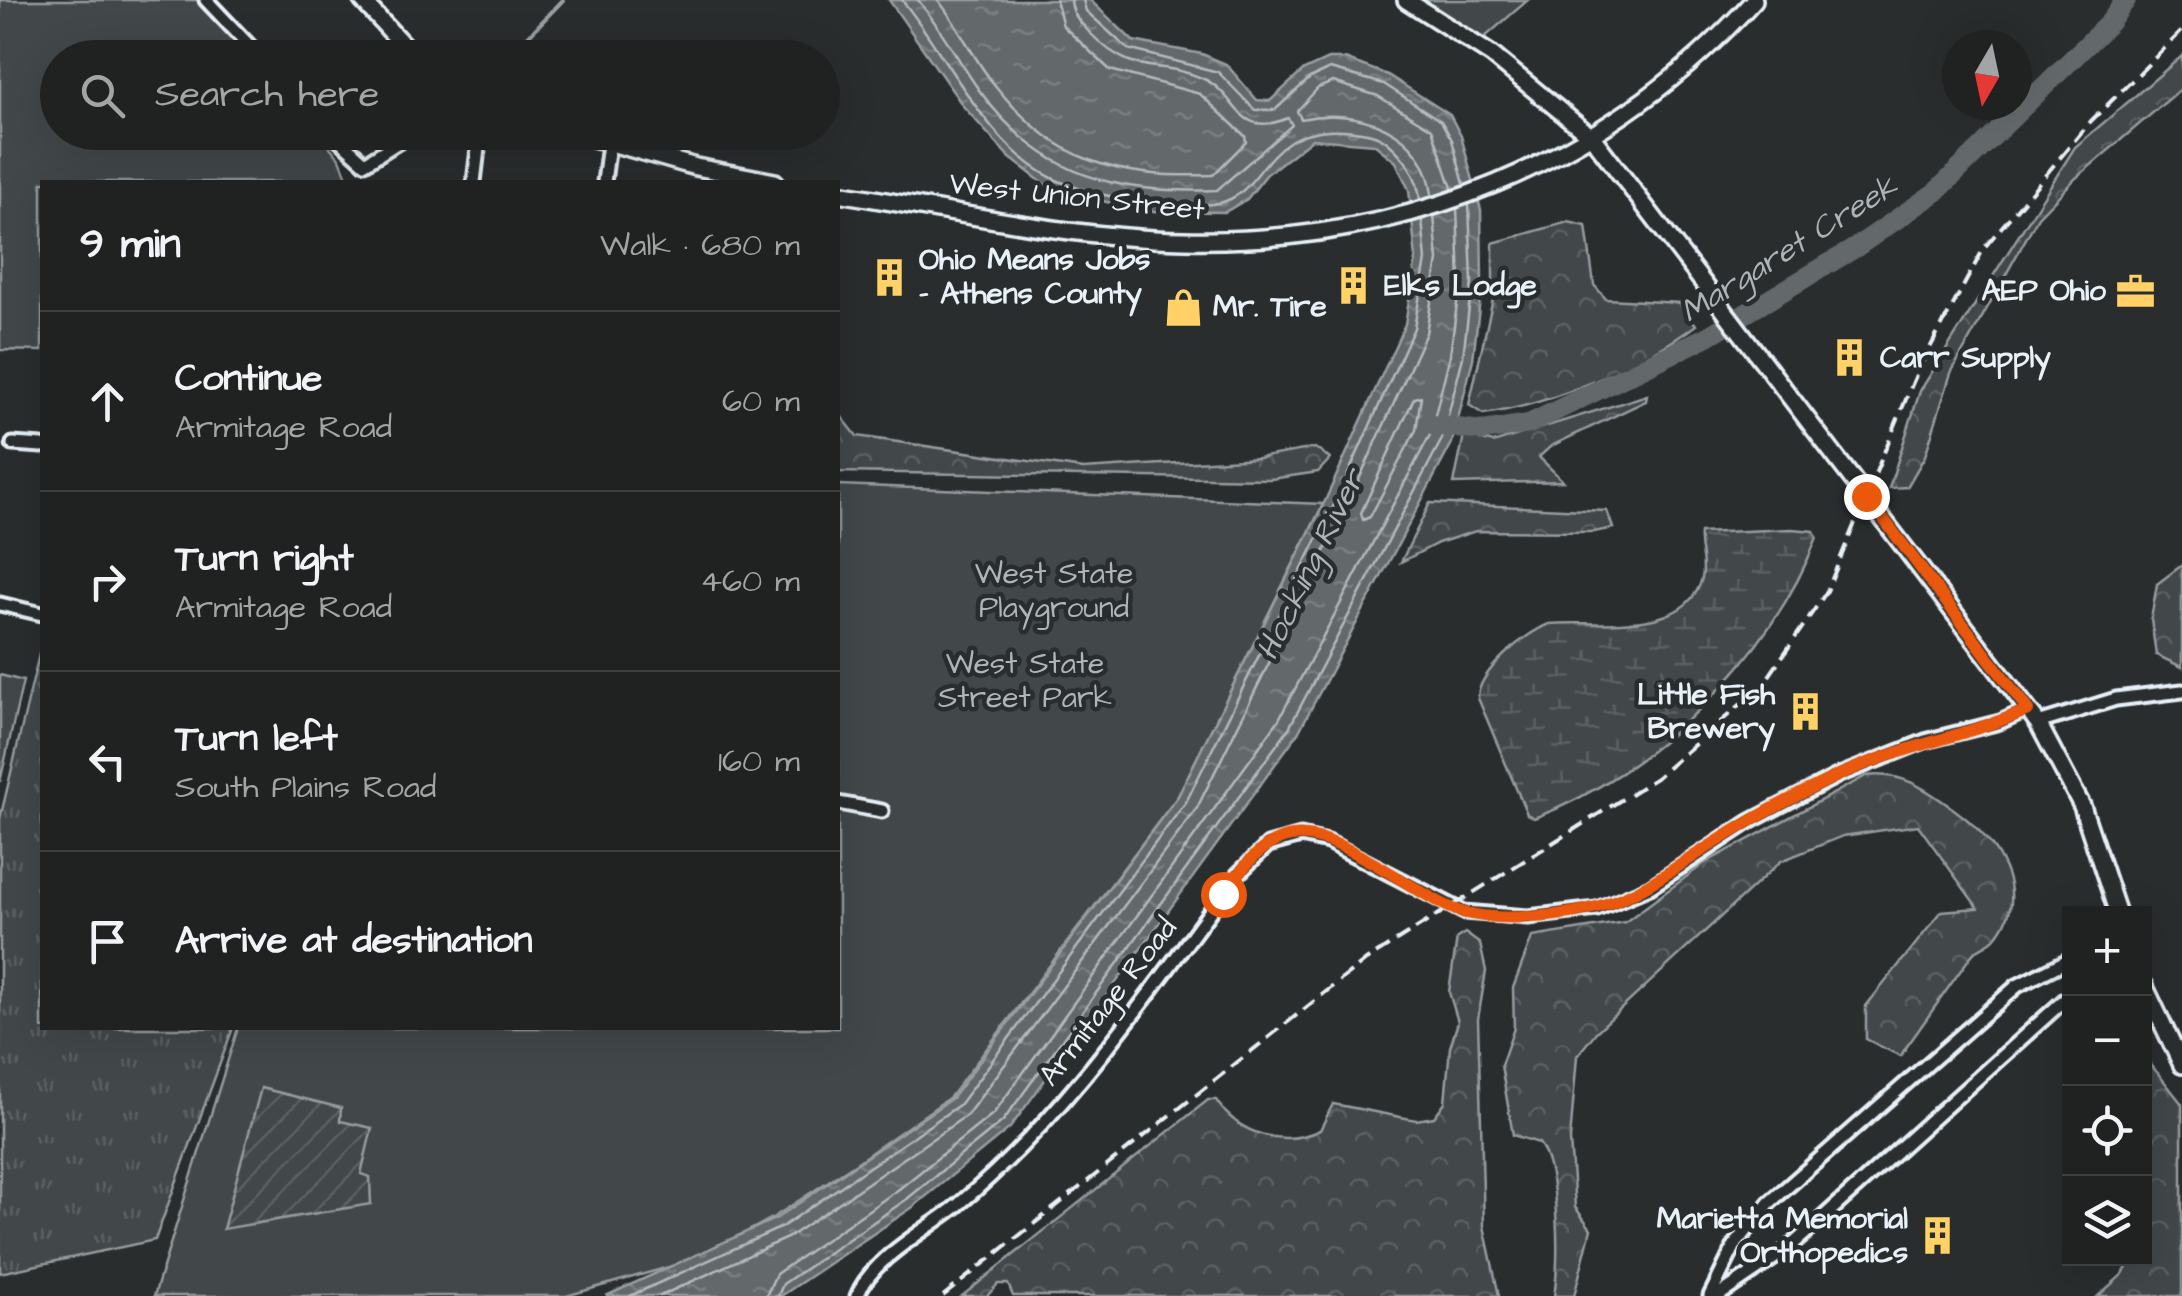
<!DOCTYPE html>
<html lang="en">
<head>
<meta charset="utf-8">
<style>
	:root { --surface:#202222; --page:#282a2a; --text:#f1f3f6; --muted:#a2a4a5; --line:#3d3f40 }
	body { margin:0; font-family:"Architects Daughter",sans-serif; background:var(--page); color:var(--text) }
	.controls { position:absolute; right:30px; bottom:30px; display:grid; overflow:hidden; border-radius:0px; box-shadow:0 10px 40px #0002 }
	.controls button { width:90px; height:90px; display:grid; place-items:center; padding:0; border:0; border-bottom:2px solid var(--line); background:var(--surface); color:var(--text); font:50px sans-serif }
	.compass { position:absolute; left:1942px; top:30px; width:90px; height:90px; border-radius:50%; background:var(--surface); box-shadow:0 10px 40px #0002; rotate:189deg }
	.stop { position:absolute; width:30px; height:30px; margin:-22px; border:8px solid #ea580c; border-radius:50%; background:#fff }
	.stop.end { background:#ea580c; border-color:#fff; box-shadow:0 2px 10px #0008 }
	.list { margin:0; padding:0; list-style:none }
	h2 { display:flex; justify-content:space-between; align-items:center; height:130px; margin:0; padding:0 40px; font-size:42px }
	h2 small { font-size:32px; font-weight:400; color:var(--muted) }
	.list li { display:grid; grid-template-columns:65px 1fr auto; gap:30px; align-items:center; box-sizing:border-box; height:180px; padding:0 40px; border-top:2px solid var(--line) }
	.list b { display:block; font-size:38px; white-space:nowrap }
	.list p { margin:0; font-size:32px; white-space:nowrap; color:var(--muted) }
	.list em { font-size:32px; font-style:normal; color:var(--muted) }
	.icon { flex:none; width:55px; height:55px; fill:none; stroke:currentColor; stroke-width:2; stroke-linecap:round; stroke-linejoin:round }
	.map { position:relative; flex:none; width:2182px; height:1296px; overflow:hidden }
	.search { position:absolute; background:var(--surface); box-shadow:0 10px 40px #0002; left:40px; top:40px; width:800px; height:110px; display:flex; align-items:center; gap:25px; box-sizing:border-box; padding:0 35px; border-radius:55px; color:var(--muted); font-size:38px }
	.panel { position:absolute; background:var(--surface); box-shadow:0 10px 40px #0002; left:40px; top:180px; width:800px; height:850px; border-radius:0px }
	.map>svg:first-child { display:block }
	.grass { fill:url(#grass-tufts); stroke:#959ca0; stroke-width:2.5 }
	.forest { fill:url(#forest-crowns); stroke:#959ca0; stroke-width:2.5 }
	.wetland { fill:url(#wetland-marsh); stroke:#959ca0; stroke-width:2.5 }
	.park { fill:#424648; stroke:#959ca0; stroke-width:2.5 }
	.garden { fill:url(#garden-furrows); stroke:#959ca0; stroke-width:2.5 }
	.water { fill:url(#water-ripples); stroke:#989fa3; stroke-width:2.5 }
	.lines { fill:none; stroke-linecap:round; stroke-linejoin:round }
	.shore { stroke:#b3bac0; stroke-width:2.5 }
	.stream { stroke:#989fa3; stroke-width:4 }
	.river { stroke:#63686b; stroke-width:20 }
	.street-casing { stroke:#e8f1f8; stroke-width:19 }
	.secondary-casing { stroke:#e8f1f8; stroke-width:22 }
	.street { stroke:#2a2d2e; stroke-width:11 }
	.secondary { stroke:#2a2d2e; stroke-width:15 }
	.rail { stroke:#e8f1f8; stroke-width:4; stroke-dasharray:15 8; stroke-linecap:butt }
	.route { stroke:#ea580c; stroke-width:12 }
	.labels { text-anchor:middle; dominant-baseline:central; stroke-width:9; stroke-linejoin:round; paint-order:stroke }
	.street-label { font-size:30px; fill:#e8f1f8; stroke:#2a2d2e }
	.poi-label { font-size:30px; font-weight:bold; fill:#e8f1f8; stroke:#2a2d2e; text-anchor:start }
	.park-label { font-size:30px; fill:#aeb5ba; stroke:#2a2d2e }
	.water-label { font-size:32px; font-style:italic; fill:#acb3b9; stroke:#2a2d2e }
</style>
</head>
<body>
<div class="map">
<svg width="2182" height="1296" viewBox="0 0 2182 1296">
	<defs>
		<pattern id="grass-tufts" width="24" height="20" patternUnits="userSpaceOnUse" patternTransform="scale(2.5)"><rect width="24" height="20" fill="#424648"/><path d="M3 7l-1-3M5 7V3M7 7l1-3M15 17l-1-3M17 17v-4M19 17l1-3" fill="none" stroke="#5d6163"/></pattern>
		<pattern id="forest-crowns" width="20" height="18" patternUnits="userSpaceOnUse" patternTransform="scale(2.5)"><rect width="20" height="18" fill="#424648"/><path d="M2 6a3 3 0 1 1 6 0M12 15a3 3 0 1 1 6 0" fill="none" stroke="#5d6163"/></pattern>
		<pattern id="wetland-marsh" width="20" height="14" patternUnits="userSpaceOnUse" patternTransform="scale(2.5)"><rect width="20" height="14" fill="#424648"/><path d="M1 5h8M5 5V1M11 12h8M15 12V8" fill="none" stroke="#5d6163"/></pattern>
		<pattern id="garden-furrows" width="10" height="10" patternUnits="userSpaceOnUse" patternTransform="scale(2.5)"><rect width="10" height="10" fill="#424648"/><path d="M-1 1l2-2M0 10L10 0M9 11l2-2" fill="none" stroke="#5d6163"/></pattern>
		<pattern id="water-ripples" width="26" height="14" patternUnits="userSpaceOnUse" patternTransform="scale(2.5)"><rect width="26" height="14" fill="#63686b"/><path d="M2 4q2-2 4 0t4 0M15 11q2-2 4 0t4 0" fill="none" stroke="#797e81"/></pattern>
	</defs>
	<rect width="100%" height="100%" fill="#2a2d2e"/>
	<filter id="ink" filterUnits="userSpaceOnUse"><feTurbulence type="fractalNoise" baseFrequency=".01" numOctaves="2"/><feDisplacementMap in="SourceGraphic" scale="20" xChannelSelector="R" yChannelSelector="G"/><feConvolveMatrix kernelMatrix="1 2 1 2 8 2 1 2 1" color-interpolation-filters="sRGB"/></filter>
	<g filter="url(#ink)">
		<path class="grass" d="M42,642V1028H233L155,1240L0,1273V819Z"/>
		<g class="forest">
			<path d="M2182,56V88L2076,178L2038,217L1951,373L1925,456L1907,487L1889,488L1920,391L2075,147Z"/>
			<path d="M1568,222L1586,226L1594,285L1606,299L1681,303L1696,325C1644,364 1549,406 1483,414L1469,405L1493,299V243Z"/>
			<path d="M1647,395L1646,401L1551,446L1539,457L1563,481L1454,484L1464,435L1493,443Z"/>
			<path d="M838,412L857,436L1083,469L1258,458L1315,448L1330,459L1318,472L1271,479L838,472Z"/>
			<path d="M1430,503L1607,511L1613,528L1594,532L1476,531L1438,543L1401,562Z"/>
			<path d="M2182,565V667L2156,655L2151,619L2157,584Z"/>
			<path d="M1866,776C1903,771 1927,790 1955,810C1995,839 2034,892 1995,938C1988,946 1977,947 1971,956C1947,989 1924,1023 1900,1056L1866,1039V1006L1942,911L1978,908L1918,825L1843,836L1781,861L1596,1032L1577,1056L1570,1140L1575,1207L1591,1229L1574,1296H1554C1560,1262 1559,1170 1539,1143L1513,1135L1501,1065L1514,1028L1513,988L1532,937L1625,922L1705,863Z"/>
			<path d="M1465,933L1480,944L1486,971L1478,1019L1484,1226L1499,1296H1013L1008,1284H998L987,1296H962L1208,1100H1216C1238,1134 1282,1148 1320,1130L1333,1104L1416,1120L1434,1117L1445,1102L1450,1047L1458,1022L1449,992L1457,938Z"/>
			<path d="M2145,1057L2182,1104V1296H2098L2123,1274L2132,1259L2144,1258Z"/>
		</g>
		<path class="wetland" d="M1792,529L1814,531L1817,537C1773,655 1653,774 1534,818L1527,814L1478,698C1478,671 1526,633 1549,624C1596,620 1687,637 1702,578C1706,562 1698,546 1700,533Z"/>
		<g class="park">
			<path d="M0,0H197L251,57L58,58V132L318,133L340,159L349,182H42V351L0,350Z"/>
			<path d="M1406,0H1528L1477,44Z"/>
			<path d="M838,485L1323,504L1178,796L950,1097L859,1161L774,1217L697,1259L566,1296H154L238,1028H838Z"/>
			<path d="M0,675L23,681L0,782Z"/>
		</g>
		<path class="garden" d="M261,1088L341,1108L340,1121L372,1128L361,1174L370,1177L371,1204L223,1229Z"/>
		<path class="water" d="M889,0H1090L1133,41L1202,54L1226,64L1257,100L1270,101L1304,70L1328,59H1345L1388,75L1450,115L1461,136L1481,210L1482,282L1473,359L1452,443L1298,733L1010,1128L913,1207L781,1296H606L777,1218L952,1098L1178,796L1325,501L1405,324L1416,259L1409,190L1396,162L1374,144L1312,139L1267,174L1247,199L1225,212L1142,211L1048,187L1009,157L963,106Z"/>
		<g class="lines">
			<g class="shore">
				<path d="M902,0C947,55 988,148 1054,179C1094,197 1176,211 1219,203C1266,193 1262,125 1344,130C1360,132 1375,132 1387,142C1405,157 1418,176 1420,200"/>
				<path d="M918,0C941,28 958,60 979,90C1042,177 1115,194 1217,190L1292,125L1288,118C1236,140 1239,95 1204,79C1157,58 1136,80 1090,33C1080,22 1072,15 1071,0"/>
				<path d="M938,0C959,26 973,58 994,84C1056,163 1115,178 1213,175L1246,142L1245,136L1200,94L1110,70L1063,26L1056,0"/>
				<path d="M1083,0L1086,11L1128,49L1218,72L1255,110H1275L1310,78L1330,69L1384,84L1441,121L1452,140L1464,184"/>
				<path d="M1432,195C1426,131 1358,106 1301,119L1297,111L1318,88L1333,82L1378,96L1432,129L1452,188"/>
				<path d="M1421,396L1416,430L1370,517L1363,520L1361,513L1414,398Z"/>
				<path d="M630,1296L782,1227L959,1105L1186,802L1334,505L1414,328L1426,260L1422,220"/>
				<path d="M660,1296L789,1237L967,1115L1196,810L1345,510L1426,333L1438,260L1434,216"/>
				<path d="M766,1296L776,1274L899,1189L994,1113L1278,721L1430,435L1450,355L1460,282L1457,208"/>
				<path d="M778,1296L783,1284L907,1199L1003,1121L1289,728L1442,439L1463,357L1472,282L1469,204"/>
			</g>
			<path class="stream" d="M513,52L563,0"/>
			<path class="river" d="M1432,425L1483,431L1529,424L1708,336L1855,248L1936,192L2110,22L2126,0"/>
			<defs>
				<g id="street">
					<path d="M206,0L261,58"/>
					<path d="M331,132L365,163L414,132"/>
					<path d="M474,182L480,132"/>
					<path d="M604,182L609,144"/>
					<path d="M13,444L42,446"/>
					<path d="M0,604L42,614"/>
					<path d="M2038,723L2116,699L2182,691"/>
					<path d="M838,803L882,811"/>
					<path d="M857,1296C873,1257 926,1231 958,1205C1069,1113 1152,988 1238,874L1268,845L1301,836L1328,842L1464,912L1528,917L1597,909L1650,887L1749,822L1837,776L1925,741L2000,722L2028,709"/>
					<path d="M1710,1296L1735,1245L1769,1203L2017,986L2070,959"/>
					<path d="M1718,1296L1789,1248L2070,995"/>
				</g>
				<g id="secondary">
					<path d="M362,0L415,58"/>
					<path d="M1406,0L1492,55L1593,138L2038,723L2082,806L2118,914"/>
					<path d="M572,132L696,167L775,182"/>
					<path d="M838,193C952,211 1069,238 1184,240C1404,245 1606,164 1754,0"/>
					<path d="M2144,985L2182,1065"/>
				</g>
			</defs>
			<use href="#street" class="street-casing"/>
			<use href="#secondary" class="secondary-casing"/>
			<use href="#street" class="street"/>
			<use href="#secondary" class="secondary"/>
			<path class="rail" d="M943,1296L1366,960L1656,778L1763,685L1827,591L1918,370L1984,248L2091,121L2182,31"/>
		</g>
	</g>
	<g class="lines" filter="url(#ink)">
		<path class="route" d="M1223,894C1240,873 1256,847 1283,838C1334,821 1414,897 1462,912C1483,918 1508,918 1530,917C1616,914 1647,885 1716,842C1754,818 1794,796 1835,777C1897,747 1965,737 2028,710L1866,496"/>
	</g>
	<defs>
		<symbol id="building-bare" viewBox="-9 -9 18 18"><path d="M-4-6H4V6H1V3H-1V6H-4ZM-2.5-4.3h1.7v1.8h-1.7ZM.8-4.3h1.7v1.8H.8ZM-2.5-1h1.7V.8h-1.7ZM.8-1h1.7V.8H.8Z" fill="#ffd166" stroke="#2a2d2e" stroke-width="2.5" paint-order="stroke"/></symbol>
		<symbol id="office-bare" viewBox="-9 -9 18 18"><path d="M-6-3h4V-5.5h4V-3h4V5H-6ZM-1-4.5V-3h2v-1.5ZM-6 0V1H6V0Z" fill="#ffd166" stroke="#2a2d2e" stroke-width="2.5" paint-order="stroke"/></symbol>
		<symbol id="shop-bare" viewBox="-9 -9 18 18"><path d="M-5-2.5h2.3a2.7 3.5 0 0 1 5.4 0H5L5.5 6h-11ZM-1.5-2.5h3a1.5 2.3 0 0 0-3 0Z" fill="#ffd166" stroke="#2a2d2e" stroke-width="2.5" paint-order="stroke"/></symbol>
	</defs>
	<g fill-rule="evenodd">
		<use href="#building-bare" x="862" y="250" width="55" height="55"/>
		<use href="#building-bare" x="1326" y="258" width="55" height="55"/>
		<use href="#office-bare" x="2108" y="264" width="55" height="55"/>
		<use href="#shop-bare" x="1156" y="280" width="55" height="55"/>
		<use href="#building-bare" x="1822" y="330" width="55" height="55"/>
		<use href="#building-bare" x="1778" y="684" width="55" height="55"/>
		<use href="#building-bare" x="1910" y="1208" width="55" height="55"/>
	</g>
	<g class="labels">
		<g class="street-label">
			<text transform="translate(1077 197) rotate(6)">West Union Street</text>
			<text transform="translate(1108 1002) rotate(-52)">Armitage Road</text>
		</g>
		<g class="poi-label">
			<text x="919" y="260">Ohio Means Jobs<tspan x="919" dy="34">- Athens County</tspan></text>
			<text x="1384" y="286">Elks Lodge</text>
			<text x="2106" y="291" text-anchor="end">AEP Ohio</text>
			<text x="1213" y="307">Mr. Tire</text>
			<text x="1880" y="358">Carr Supply</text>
			<text x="1775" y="695" text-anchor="end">Little Fish<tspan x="1775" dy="34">Brewery</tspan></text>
			<text x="1908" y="1219" text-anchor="end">Marietta Memorial<tspan x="1908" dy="34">Orthopedics</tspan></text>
		</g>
		<g class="park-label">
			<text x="1054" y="574">West State<tspan x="1054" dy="34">Playground</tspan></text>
			<text x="1025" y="664">West State<tspan x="1025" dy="34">Street Park</tspan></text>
		</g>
		<g class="water-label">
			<text transform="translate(1789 249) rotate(-32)">Margaret Creek</text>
			<text transform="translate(1311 565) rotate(-64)">Hocking River</text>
		</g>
	</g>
</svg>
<div class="controls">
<button>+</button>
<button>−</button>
<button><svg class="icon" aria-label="locate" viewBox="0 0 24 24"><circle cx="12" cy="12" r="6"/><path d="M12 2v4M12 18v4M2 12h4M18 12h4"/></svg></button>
<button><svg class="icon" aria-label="layers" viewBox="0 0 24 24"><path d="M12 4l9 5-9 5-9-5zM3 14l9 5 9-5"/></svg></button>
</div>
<svg class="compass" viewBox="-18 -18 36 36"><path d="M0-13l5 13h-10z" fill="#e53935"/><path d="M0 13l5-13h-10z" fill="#a2a4a5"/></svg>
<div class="stop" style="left:1223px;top:894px"></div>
<div class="stop end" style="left:1866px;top:496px"></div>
<div class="search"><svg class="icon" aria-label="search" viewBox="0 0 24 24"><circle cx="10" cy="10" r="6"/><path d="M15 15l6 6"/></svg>Search here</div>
<section class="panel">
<h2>9 min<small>Walk · 680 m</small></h2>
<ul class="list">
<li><svg class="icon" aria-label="ahead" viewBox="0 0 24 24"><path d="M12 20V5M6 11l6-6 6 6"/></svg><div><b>Continue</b><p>Armitage Road</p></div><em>60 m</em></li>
<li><svg class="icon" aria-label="right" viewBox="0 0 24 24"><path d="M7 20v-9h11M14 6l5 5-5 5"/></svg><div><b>Turn right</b><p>Armitage Road</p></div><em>460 m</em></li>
<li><svg class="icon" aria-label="left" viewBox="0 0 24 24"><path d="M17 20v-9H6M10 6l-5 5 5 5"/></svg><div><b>Turn left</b><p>South Plains Road</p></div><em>160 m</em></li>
<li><svg class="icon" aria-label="arrive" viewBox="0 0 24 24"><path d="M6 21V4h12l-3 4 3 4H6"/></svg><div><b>Arrive at destination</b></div></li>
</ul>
</section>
</div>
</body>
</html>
